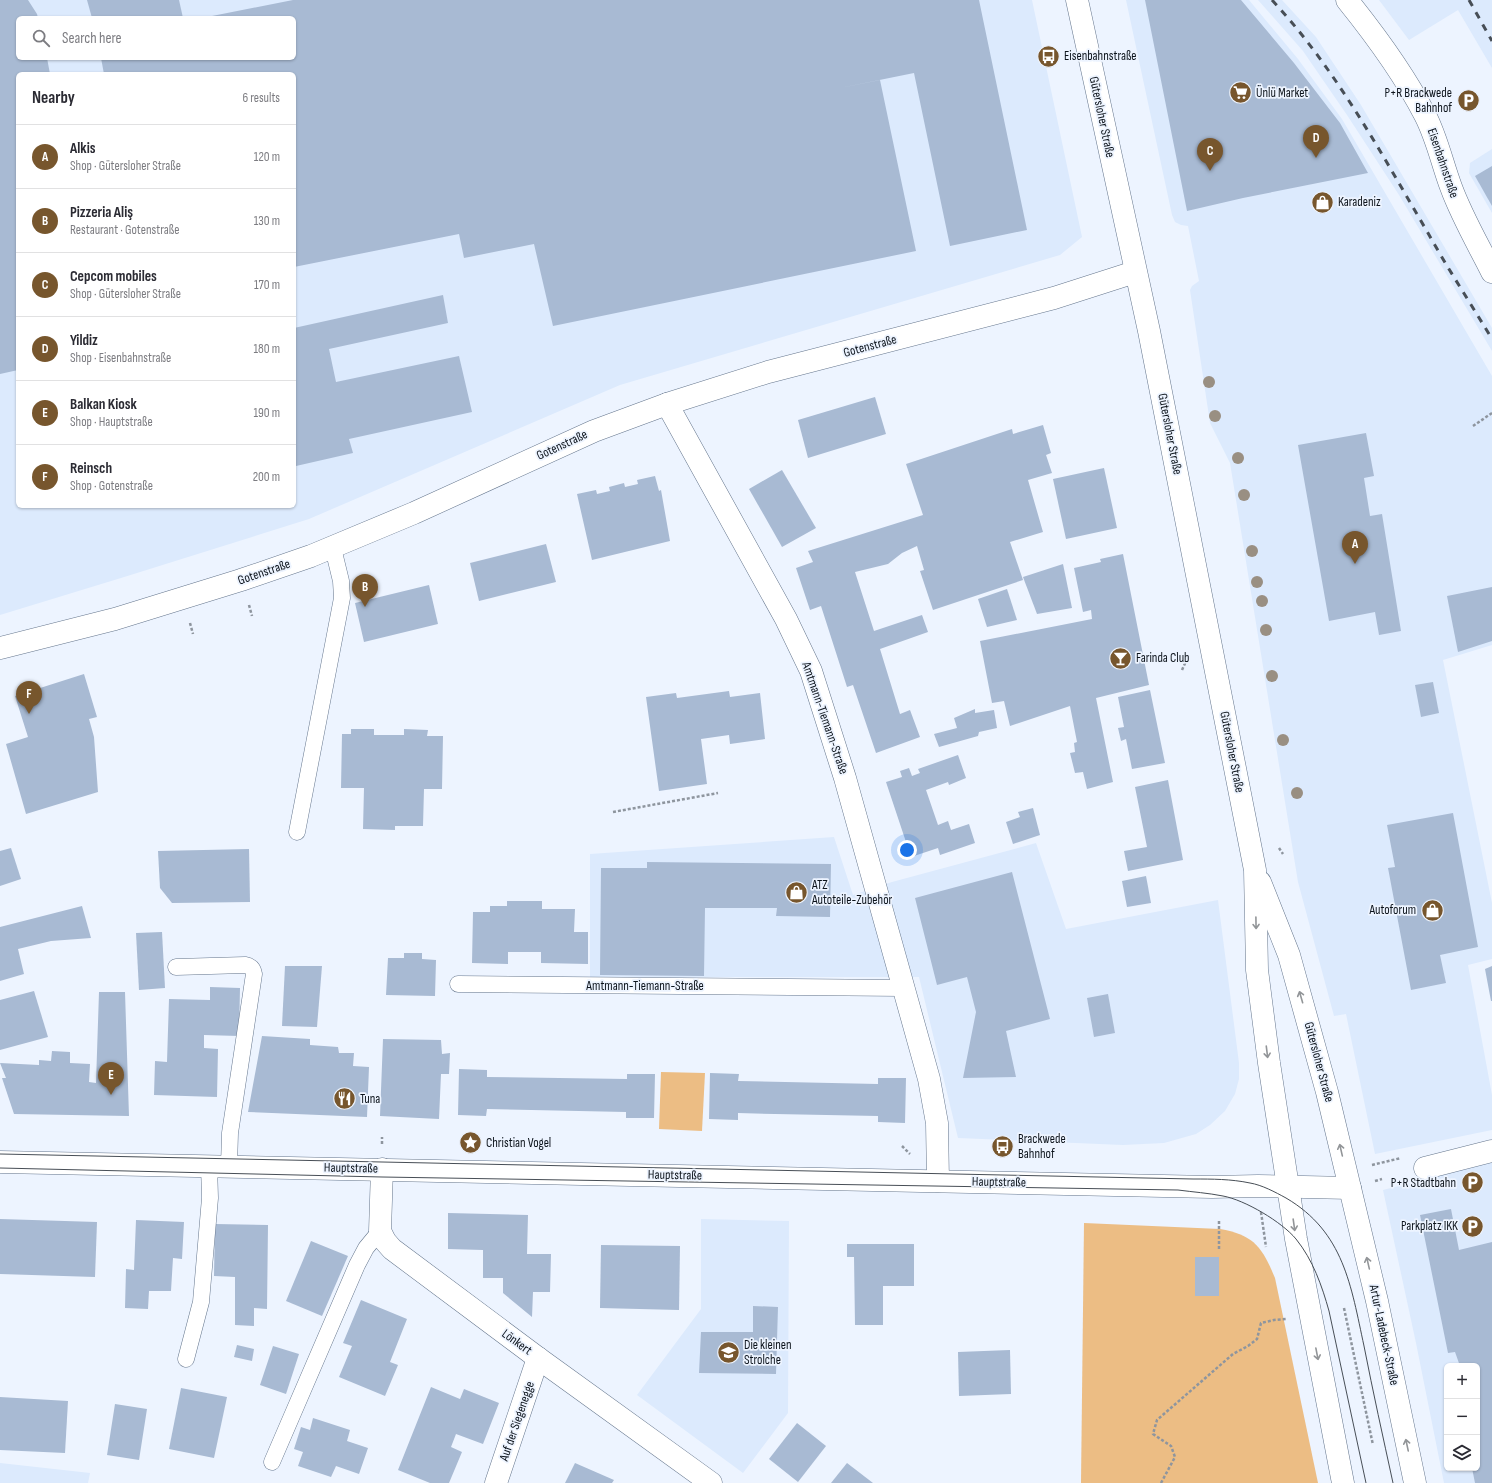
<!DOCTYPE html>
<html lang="en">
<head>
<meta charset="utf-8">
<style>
	:root { --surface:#fff; --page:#f7f7f7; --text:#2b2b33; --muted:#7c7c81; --line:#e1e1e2; --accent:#77562d }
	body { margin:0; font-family:"Sofia Sans Condensed",sans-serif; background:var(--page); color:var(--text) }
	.controls { position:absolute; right:12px; bottom:12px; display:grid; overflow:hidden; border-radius:6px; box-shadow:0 1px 3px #0004 }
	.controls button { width:36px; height:36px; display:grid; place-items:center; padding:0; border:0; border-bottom:1px solid var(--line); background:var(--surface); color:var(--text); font:20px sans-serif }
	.you { position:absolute; left:907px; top:850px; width:14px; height:14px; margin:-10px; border:3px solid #fff; border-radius:50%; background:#1a73e8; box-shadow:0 0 0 6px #1a73e833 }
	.badge { display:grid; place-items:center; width:26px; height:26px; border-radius:50%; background:var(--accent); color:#fff; font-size:13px; font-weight:700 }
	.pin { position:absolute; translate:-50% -33px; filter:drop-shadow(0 1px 2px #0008) }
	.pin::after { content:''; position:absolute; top:21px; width:14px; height:12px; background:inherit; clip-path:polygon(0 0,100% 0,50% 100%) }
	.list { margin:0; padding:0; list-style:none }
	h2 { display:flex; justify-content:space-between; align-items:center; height:52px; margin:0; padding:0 16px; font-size:17px }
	h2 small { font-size:13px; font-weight:400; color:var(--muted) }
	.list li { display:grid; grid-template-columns:26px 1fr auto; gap:12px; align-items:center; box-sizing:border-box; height:64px; padding:0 16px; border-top:1px solid var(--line) }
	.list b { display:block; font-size:15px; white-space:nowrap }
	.list p { margin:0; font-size:13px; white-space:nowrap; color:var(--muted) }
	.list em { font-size:13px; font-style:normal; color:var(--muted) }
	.icon { flex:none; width:22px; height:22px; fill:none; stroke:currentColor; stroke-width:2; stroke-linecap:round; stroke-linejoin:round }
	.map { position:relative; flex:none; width:1492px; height:1483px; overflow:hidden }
	.search { position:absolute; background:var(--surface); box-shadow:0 1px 3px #0004; left:16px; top:16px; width:280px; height:44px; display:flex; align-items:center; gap:10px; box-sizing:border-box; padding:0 14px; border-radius:6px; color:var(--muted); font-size:15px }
	.panel { position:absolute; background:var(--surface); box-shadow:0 1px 3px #0004; left:16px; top:72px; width:280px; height:436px; border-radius:6px }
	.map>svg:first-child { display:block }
	.built { fill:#dceafd; fill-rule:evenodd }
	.green { fill:#ecbd84 }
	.building { fill:#a8bad3 }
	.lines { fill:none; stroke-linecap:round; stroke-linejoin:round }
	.service-casing { stroke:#65768d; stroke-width:17 }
	.minor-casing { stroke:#65768d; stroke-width:23 }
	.tertiary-casing { stroke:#65768d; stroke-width:23 }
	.path { stroke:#8e959e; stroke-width:2.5; stroke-dasharray:3 2; stroke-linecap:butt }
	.service { stroke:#fff; stroke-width:16 }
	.minor { stroke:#fff; stroke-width:22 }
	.tertiary { stroke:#fff; stroke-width:22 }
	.tram { stroke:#474e56; stroke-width:1 }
	.rail { stroke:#474e56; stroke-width:3; stroke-dasharray:7 7; stroke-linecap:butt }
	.tree { fill:#998f82 }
	.oneway { stroke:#929598 }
	.labels { text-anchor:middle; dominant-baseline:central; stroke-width:3.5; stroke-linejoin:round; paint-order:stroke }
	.poi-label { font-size:13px; fill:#0c131b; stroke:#edf4ff; text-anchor:start }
	.street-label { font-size:13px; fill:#0c131b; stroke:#edf4ff }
</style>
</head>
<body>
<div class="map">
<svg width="1492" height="1483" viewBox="0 0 1492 1483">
	<rect width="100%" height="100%" fill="#edf4ff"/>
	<g class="built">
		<path d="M0,0H1032L1082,237L1060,255L620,385L309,519L121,578L0,615ZM18,18H294V58H18ZM18,74H294V506H18Z"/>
		<path d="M1126,0H1249L1298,59L1342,119L1492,376V645L1443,660L1492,903V959L1468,965L1492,1095V1130L1375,1154L1346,1014L1334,1016L1298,882L1230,463L1210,423L1190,290L1192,286L1199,281L1188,226L1181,225L1175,222L1172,215Z"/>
		<path d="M1258,0H1282L1316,37L1361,105L1492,328V351L1399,195L1347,115L1303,51Z"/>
		<path d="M1379,0H1492V68L1458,10L1409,40Z"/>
		<path d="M1492,149V213L1469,173L1470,163Z"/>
		<path d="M834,837L853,895L892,882L1036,843L1066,929L1218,900L1239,1063V1079L1235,1094L1225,1111L1210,1125L1196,1134L1164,1143L1123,1145L958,1138L919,977H590V854Z"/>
		<path d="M1492,1162V1483H1444L1416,1343L1383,1190ZM1447,1366H1477V1468H1447Z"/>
		<path d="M701,1219L789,1221L788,1413L743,1473L637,1395L701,1309Z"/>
		<path d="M0,1463L90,1473L88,1483H0Z"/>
	</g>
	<g class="green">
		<path d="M661,1072L705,1073L702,1131L659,1129Z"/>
		<path d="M1084,1223L1220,1229C1254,1235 1262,1247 1275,1278L1318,1483H1081Z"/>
	</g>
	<g class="building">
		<path d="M0,0H28L37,14L38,18H18V58H47L50,74H18V370L0,374Z"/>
		<path d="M87,0H179L183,18H92Z"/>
		<path d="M293,0H979L1027,230L950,246L914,73L835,89L880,80L916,251L553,326L534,244L464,258L459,234L294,267V74H104L101,58H294V18L207,17Z"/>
		<path d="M1145,0H1241L1294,63L1340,123L1368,173L1243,198L1187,211Z"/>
		<path d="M1492,166V206L1475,176Z"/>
		<path d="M443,295L448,323L329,349L336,382L459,356L472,412L349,439L353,453L296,466L294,457V328Z"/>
		<path d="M875,397L886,434L808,458L798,420Z"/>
		<path d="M1043,425L1051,453L1046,455L1052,473L1028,480L1043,532L1010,542L1023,580L933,610L920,571L924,570L917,546L902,553L888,564L855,572L874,631L922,615L928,632L880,649L900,714L910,710L920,737L876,753L853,685L847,687L821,606L810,610L796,568L813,562L808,551L923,515L906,464L1012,429L1013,434Z"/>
		<path d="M1366,433L1374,476L1364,478L1370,516L1382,514L1401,631L1379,635L1375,612L1329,621L1298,445Z"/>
		<path d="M1104,468L1117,528L1066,539L1053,479Z"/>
		<path d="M782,470L816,528L782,547L749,489Z"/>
		<path d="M655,476L659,491L661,490L670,541L592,560L577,494L596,490L597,494L610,491L609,487L624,483L625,487L638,484L637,480Z"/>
		<path d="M546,544L556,582L479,601L470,563Z"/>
		<path d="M1123,554L1149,685L1096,698L1113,782L1087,789L1083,772L1075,773L1070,753L1075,752L1074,743L1077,742L1070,706L1010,726L1004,701L992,703L980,641L1092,619L1091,610L1083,612L1074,568L1101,562L1100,559Z"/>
		<path d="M1063,564L1072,608L1037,614L1023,577Z"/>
		<path d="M429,585L438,624L364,642L355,603Z"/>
		<path d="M1492,587V641L1458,652L1447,596Z"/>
		<path d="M1007,589L1017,620L987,627L978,599Z"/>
		<path d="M84,674L97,717L89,719L94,737L98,792L26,814L6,744L28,737L15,696Z"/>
		<path d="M1433,682L1439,713L1421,717L1415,685Z"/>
		<path d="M1150,690L1165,763L1132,769L1126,739L1121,741L1118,728L1124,727L1118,697Z"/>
		<path d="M729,691L730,697L760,693L765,739L730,744L729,735L701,739L707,784L659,791L646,697L676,693L677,698Z"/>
		<path d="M975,709V713L994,710L997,728L979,732L978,736L939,747L934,734L957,728L954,718Z"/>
		<path d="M351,729H374V735H404V729L428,730L427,736H443L442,789H424L423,826H395V830L363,829L364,788H341L342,734H351Z"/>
		<path d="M958,755L966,778L949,785L948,782L926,790L938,825L948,821L951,830L969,824L975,843L940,855L938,848L911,857L886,782L902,777L900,771L909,768L912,776L920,773L918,769Z"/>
		<path d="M1168,780L1183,860L1128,871L1124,851L1147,847L1135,787Z"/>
		<path d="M1033,808L1040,835L1013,844L1006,822L1020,817L1018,812Z"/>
		<path d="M1453,813L1478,947L1440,955L1446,983L1411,990L1388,868L1395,867L1387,825Z"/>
		<path d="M11,848L21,879L0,886V851Z"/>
		<path d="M249,849L250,902L172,903L160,888L158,851Z"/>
		<path d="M647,862L831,864L830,917L776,916L777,908H705L704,976L600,975L601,868H647Z"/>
		<path d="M1012,872L1050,1019L1006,1031L1016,1077L963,1078L976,1012L967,977L937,985L915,898Z"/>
		<path d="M1146,876L1151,903L1127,907L1122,881Z"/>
		<path d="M507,901H542V909H575L574,932H588V964L541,963V952H508V964L472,963L473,912H490V906H507Z"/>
		<path d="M82,906L91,938L51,941L18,949L24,974L0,981V927Z"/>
		<path d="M162,932L165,988L139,990L136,933Z"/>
		<path d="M404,953H422V959L436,960L435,996L386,995L388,958H404Z"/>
		<path d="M285,966H322L317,1027L282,1026Z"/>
		<path d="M1492,966V1001H1491L1485,969Z"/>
		<path d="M210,987L240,988L239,1036L204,1035V1048L218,1049L217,1097L154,1095L155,1061L167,1062L169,999L210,1000Z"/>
		<path d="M34,991L48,1037L0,1050V1000Z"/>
		<path d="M99,992H125L129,1116L14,1114L2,1078H6L0,1063L39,1065V1060L51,1061L52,1051L70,1052V1063L90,1064L89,1082L96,1083Z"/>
		<path d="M1108,994L1115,1033L1094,1037L1087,998Z"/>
		<path d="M262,1036L310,1039V1045L338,1047L339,1053H354L353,1066L369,1067L367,1117L248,1112Z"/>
		<path d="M383,1039L441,1040L442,1054L450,1053L449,1074H441L439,1119L380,1116Z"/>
		<path d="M459,1069L487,1070V1077L627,1079V1074H655L654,1118H626V1112L487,1109L486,1116L458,1115Z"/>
		<path d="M710,1073L739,1074L738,1081L878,1084V1078H906L905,1123L878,1122V1116L775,1114L738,1113V1120L709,1119Z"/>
		<path d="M1451,1209L1459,1250L1492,1242V1483H1475L1472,1468H1477V1410L1480,1407L1477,1405V1366H1460L1455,1352L1448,1353L1420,1215Z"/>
		<path d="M448,1213L528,1215L527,1254H551L550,1292H533L532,1317L503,1293V1278H483V1250L448,1249Z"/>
		<path d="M0,1219L97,1222L95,1277L0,1274Z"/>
		<path d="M136,1220L184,1222L182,1259L173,1258L171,1291H149L148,1309L125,1308L126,1269L134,1270Z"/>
		<path d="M215,1224L268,1225L267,1309L254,1308V1326L235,1325V1277L214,1276Z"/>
		<path d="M311,1241L348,1256L322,1316L286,1301Z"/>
		<path d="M847,1244H914V1286H883V1325H855L854,1257H847Z"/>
		<path d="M601,1245L680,1246L679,1310L600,1308Z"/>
		<rect x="1195" y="1257" width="24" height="39"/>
		<path d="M361,1300L407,1319L390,1362L398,1365L385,1396L339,1377L352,1346L343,1343Z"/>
		<path d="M753,1306L778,1307L776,1374L699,1373L701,1332H753Z"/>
		<path d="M237,1345L254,1349L252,1361L234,1357Z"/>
		<path d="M273,1346L299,1354L286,1394L260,1385Z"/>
		<path d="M1010,1350L1011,1394L959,1396L958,1352Z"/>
		<path d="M431,1387L460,1399L464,1389L499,1403L483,1444L456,1434L451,1447L462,1452L449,1483H430L398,1470Z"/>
		<path d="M181,1388L227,1397L214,1458L169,1449Z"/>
		<path d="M0,1397L68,1401L65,1453L0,1450Z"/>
		<path d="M115,1404L147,1409L139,1460L107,1455Z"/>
		<path d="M313,1418L350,1430L347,1441L368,1448L359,1474L336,1466L331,1477L298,1466L303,1452L294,1449L301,1427L310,1430Z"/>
		<path d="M797,1423L826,1446L798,1482L769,1459Z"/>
		<path d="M575,1463L614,1480L612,1483H565Z"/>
		<path d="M847,1463L873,1483H831Z"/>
	</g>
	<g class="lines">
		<defs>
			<g id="service">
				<path d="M297,832L342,598L341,581L333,548"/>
				<path d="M176,967L245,965C251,966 253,968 254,974L230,1133L229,1166"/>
				<path d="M458,984L903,988"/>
				<path d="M186,1359L201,1302L210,1198L209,1165"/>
				<path d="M272,1462L357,1265L366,1248L380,1231"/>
			</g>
			<g id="minor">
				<path d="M1347,0C1376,36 1404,74 1425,115C1437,138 1442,163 1451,187C1462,217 1478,244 1492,272"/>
				<path d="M667,404L786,619L811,671L845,778L929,1079L937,1123L938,1181"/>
				<path d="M1425,1168L1492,1151"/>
				<path d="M382,1169L380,1231L385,1241L392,1249L538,1358L711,1483"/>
				<path d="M496,1483L538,1358"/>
			</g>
			<g id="tertiary">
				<path d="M1077,0L1149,331L1255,870L1257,970L1269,1063L1296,1239L1343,1483"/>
				<path d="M0,648L115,619L241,580L311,556L414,513L594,431L667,404L768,372L1054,298L1135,272"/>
				<path d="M1260,882L1289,955L1327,1092L1377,1301L1415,1483"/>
				<path d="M0,1162L1212,1187L1258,1186L1350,1188"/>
			</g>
		</defs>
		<use href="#service" class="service-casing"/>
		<use href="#minor" class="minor-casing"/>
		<use href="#tertiary" class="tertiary-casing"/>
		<g class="path">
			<path d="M1473,426L1492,413"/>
			<path d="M249,605L252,616"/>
			<path d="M190,623L193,634"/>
			<path d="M1182,670L1186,661"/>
			<path d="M613,812L718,793"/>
			<path d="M1279,848L1283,854"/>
			<path d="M382,1144V1137"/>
			<path d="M902,1146L910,1154"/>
			<path d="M1372,1165L1401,1158"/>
			<path d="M1375,1181L1382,1179"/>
			<path d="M1261,1212L1266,1247"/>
			<path d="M1219,1221V1249"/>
			<path d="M1344,1308L1373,1445"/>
			<path d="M1161,1483L1175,1457L1171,1446L1153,1434L1157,1420L1233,1354L1248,1346L1257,1339L1261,1323L1274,1320L1286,1319"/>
		</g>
		<use href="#service" class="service"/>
		<use href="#minor" class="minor"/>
		<use href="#tertiary" class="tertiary"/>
		<g class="tram">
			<path d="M0,1154L1193,1179C1212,1179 1231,1179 1250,1183C1262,1185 1275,1192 1286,1198C1344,1232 1351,1286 1364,1346C1373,1392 1383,1437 1393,1483"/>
			<path d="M0,1168L382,1177L1178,1190C1193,1192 1208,1193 1223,1196C1245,1200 1282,1222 1296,1239C1313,1260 1322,1286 1329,1311L1366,1483"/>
		</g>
		<g class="rail">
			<path d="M1272,0C1336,69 1381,153 1428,233C1448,269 1471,304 1492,339"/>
			<path d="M1469,0L1492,41"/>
		</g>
	</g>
	<g class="tree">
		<circle cx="1209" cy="382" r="6"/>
		<circle cx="1215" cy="416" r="6"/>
		<circle cx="1238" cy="458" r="6"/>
		<circle cx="1244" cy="495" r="6"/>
		<circle cx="1252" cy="551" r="6"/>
		<circle cx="1257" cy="582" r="6"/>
		<circle cx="1262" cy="601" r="6"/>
		<circle cx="1266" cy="630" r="6"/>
		<circle cx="1272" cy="676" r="6"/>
		<circle cx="1283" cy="740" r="6"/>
		<circle cx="1297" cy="793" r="6"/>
	</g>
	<defs><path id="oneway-shaft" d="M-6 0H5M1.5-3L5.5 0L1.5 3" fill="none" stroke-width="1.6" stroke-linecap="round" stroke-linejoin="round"/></defs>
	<g class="oneway">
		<use href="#oneway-shaft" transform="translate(1256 923) rotate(89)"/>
		<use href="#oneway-shaft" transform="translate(1301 997) rotate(-106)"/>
		<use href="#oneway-shaft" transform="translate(1267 1052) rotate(83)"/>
		<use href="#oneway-shaft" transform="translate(1341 1150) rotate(-103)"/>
		<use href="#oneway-shaft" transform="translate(1294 1225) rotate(82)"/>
		<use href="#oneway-shaft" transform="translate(1368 1263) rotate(-103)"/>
		<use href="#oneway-shaft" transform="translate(1317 1354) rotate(79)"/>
		<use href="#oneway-shaft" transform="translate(1407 1445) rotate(-102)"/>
	</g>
	<defs>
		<symbol id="bus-disc" viewBox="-11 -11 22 22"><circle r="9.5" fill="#77562d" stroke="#edf4ff"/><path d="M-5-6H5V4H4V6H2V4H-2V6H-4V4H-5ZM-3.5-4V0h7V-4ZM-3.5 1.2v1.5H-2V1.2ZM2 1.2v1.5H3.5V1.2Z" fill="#fff"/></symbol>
		<symbol id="supermarket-disc" viewBox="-11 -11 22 22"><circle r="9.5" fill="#77562d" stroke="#edf4ff"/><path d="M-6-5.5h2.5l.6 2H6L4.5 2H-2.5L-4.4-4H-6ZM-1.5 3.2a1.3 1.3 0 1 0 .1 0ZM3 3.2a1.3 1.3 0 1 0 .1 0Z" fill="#fff"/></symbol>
		<symbol id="parking-disc" viewBox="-11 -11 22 22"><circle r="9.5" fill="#77562d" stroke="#edf4ff"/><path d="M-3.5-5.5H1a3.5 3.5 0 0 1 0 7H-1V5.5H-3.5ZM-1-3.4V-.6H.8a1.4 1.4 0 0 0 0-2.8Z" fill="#fff"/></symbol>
		<symbol id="shop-disc" viewBox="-11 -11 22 22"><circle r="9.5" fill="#77562d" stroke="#edf4ff"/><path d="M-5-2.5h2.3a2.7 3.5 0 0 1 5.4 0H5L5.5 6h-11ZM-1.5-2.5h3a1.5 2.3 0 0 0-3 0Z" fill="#fff"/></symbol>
		<symbol id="bar-disc" viewBox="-11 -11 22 22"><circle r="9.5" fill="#77562d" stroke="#edf4ff"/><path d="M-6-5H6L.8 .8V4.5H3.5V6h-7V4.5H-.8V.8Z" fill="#fff"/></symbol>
		<symbol id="restaurant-disc" viewBox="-11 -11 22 22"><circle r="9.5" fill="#77562d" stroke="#edf4ff"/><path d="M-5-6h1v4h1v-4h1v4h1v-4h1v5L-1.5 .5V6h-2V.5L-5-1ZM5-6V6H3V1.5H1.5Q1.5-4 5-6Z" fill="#fff"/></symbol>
		<symbol id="sight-disc" viewBox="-11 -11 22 22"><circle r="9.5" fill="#77562d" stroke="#edf4ff"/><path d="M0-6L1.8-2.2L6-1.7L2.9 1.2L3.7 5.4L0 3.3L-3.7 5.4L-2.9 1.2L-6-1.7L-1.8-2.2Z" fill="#fff"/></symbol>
		<symbol id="school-disc" viewBox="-11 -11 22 22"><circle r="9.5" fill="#77562d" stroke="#edf4ff"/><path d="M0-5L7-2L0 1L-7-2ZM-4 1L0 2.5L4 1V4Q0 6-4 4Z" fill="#fff"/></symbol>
	</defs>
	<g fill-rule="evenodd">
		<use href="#bus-disc" x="1036" y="44" width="25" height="25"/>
		<use href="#supermarket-disc" x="1228" y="80" width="25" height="25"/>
		<use href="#parking-disc" x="1456" y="88" width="25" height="25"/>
		<use href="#shop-disc" x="1310" y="190" width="25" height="25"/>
		<use href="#bar-disc" x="1108" y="646" width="25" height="25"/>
		<use href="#shop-disc" x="784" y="880" width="25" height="25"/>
		<use href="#shop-disc" x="1420" y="898" width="25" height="25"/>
		<use href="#restaurant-disc" x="332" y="1086" width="25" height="25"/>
		<use href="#sight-disc" x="458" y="1130" width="25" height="25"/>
		<use href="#bus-disc" x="990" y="1134" width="25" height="25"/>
		<use href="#parking-disc" x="1460" y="1170" width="25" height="25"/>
		<use href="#parking-disc" x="1460" y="1214" width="25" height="25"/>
		<use href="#school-disc" x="716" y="1340" width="25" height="25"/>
	</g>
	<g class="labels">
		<g class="poi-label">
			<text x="1064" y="56">Eisenbahnstraße</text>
			<text x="1256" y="93">Ünlü Market</text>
			<text x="1452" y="93" text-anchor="end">P+R Brackwede<tspan x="1452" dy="15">Bahnhof</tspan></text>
			<text x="1338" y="202">Karadeniz</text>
			<text x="1136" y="658">Farinda Club</text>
			<text x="812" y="885">ATZ<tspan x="812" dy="15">Autoteile-Zubehör</tspan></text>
			<text x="1416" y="910" text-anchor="end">Autoforum</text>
			<text x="360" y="1099">Tuna</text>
			<text x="1018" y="1139">Brackwede<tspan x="1018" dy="15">Bahnhof</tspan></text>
			<text x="486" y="1143">Christian Vogel</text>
			<text x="1456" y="1183" text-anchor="end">P+R Stadtbahn</text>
			<text x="1458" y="1226" text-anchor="end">Parkplatz IKK</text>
			<text x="744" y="1345">Die kleinen<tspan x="744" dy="15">Strolche</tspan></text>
		</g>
		<g class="street-label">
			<text transform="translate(1102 117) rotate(78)">Gütersloher Straße</text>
			<text transform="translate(1443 163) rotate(71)">Eisenbahnstraße</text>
			<text transform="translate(870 346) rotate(-15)">Gotenstraße</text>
			<text transform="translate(1170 434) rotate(79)">Gütersloher Straße</text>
			<text transform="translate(562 445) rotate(-25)">Gotenstraße</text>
			<text transform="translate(264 572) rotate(-19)">Gotenstraße</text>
			<text transform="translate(825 718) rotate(71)">Amtmann-Tiemann-Straße</text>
			<text transform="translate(1232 752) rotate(79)">Gütersloher Straße</text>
			<text x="645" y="986">Amtmann-Tiemann-Straße</text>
			<text transform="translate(1319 1062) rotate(75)">Gütersloher Straße</text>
			<text transform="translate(351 1168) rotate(1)">Hauptstraße</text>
			<text transform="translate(675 1175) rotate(1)">Hauptstraße</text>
			<text transform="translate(999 1182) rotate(1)">Hauptstraße</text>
			<text transform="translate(1384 1335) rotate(78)">Artur-Ladebeck-Straße</text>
			<text transform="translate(517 1342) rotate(36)">Lönkert</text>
			<text transform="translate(517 1421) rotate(-71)">Auf der Siegenegge</text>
		</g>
	</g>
</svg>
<div class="controls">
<button>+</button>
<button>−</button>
<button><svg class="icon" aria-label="layers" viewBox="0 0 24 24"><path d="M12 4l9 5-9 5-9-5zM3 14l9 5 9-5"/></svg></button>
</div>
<div class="you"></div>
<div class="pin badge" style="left:1355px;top:564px">A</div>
<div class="pin badge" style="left:365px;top:607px">B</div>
<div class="pin badge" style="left:1210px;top:171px">C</div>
<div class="pin badge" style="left:1316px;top:158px">D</div>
<div class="pin badge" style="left:111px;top:1095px">E</div>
<div class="pin badge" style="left:29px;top:714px">F</div>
<div class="search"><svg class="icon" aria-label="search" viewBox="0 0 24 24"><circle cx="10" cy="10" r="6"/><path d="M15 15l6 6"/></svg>Search here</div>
<section class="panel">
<h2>Nearby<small>6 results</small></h2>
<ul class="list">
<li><span class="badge">A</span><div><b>Alkis</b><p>Shop · Gütersloher Straße</p></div><em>120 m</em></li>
<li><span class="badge">B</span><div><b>Pizzeria Aliş</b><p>Restaurant · Gotenstraße</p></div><em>130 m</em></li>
<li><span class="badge">C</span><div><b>Cepcom mobiles</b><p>Shop · Gütersloher Straße</p></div><em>170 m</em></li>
<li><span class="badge">D</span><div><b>Yildiz</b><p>Shop · Eisenbahnstraße</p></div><em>180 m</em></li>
<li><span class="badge">E</span><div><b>Balkan Kiosk</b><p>Shop · Hauptstraße</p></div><em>190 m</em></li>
<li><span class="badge">F</span><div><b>Reinsch</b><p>Shop · Gotenstraße</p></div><em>200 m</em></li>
</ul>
</section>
</div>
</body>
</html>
